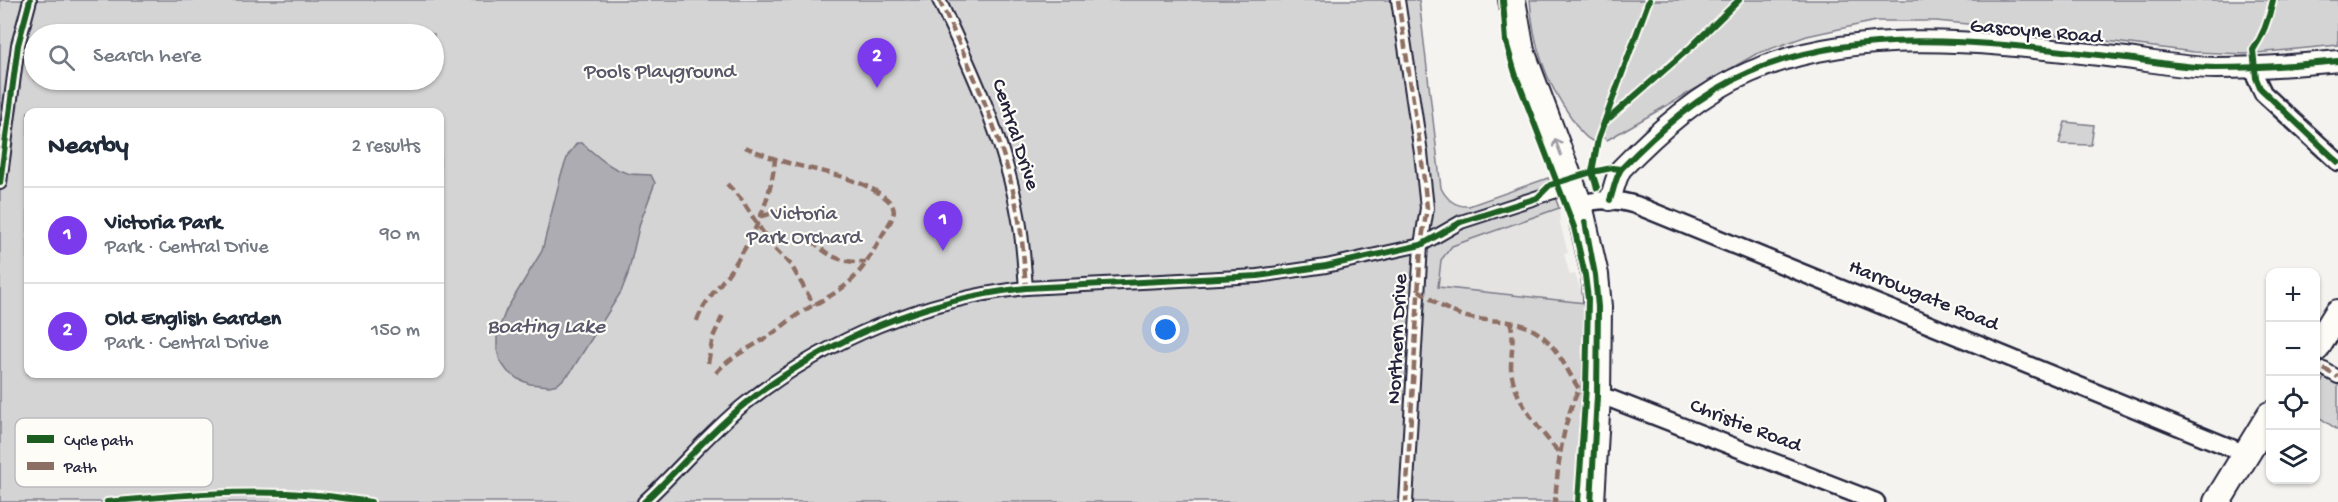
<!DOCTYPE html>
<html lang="en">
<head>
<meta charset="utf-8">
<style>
	:root { --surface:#fff; --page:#f2f2f3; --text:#1f2937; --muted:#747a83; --line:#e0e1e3; --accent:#7c3aed }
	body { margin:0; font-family:"Gochi Hand",sans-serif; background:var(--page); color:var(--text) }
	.controls { position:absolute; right:18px; bottom:18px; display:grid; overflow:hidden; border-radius:12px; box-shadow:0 2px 4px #0004 }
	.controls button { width:54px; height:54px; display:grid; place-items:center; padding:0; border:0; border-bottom:2px solid var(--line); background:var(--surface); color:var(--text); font:30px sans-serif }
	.you { position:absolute; left:1166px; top:330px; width:21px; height:21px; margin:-15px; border:4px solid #fff; border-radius:50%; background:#1a73e8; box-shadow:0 0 0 9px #1a73e833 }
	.badge { display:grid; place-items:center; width:39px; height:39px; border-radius:50%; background:var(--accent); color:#fff; font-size:20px; font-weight:700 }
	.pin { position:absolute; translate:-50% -50px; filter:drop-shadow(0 2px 3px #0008) }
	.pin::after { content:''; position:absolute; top:32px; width:21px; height:18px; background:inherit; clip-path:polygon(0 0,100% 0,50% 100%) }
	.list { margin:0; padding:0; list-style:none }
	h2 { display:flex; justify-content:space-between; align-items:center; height:78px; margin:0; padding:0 24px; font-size:26px }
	h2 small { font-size:20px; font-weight:400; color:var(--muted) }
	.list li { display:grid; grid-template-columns:39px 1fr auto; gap:18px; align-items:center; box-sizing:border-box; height:96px; padding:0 24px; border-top:2px solid var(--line) }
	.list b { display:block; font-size:22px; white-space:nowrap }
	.list p { margin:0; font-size:20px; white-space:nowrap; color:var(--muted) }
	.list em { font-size:20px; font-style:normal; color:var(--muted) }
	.icon { flex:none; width:33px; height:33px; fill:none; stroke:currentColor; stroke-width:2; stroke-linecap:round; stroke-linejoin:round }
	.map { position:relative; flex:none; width:2338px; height:502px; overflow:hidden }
	.search { position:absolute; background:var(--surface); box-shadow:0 2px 4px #0004; left:24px; top:24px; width:420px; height:66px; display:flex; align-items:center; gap:15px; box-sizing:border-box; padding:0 21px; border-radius:33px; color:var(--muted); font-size:22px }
	.panel { position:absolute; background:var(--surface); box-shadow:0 2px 4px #0004; left:24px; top:108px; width:420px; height:270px; border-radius:12px }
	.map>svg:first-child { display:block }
	.built { fill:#e4e3e2 }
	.green { fill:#d5d4d5; stroke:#7c7b88; stroke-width:1.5; fill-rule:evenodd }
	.water { fill:#acacb2; stroke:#757582; stroke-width:1.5 }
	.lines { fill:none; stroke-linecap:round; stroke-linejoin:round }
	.pedestrian-casing { stroke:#22223b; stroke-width:16 }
	.minor-casing { stroke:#22223b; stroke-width:21 }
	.tertiary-casing { stroke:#22223b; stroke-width:24 }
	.primary-casing { stroke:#22223b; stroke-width:30 }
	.pedestrian { stroke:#fdfcf7; stroke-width:12 }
	.minor { stroke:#fdfcf7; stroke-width:16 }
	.tertiary { stroke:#fdfcf7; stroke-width:20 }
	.primary { stroke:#fdfcf7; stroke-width:26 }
	.quiet { stroke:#8d6e63; stroke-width:4.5; stroke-dasharray:9 4.5; stroke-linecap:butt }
	.cycleway-casing { stroke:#fdfcf7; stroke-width:10 }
	.cycleway { stroke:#1b5e20; stroke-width:6 }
	.oneway { stroke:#9a9aa2 }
	.labels { text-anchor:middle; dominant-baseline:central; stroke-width:4.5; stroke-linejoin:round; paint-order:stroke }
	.street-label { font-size:21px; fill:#22223b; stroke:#fdfcf7 }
	.park-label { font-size:21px; fill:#585769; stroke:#fdfcf7 }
	.water-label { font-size:22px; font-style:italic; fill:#59596b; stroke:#fdfcf7 }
	.key { fill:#fdfcf7; stroke:#bbbbbf; stroke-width:1.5 }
	.key-label { font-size:16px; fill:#22223b }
</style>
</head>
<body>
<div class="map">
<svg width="2338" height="502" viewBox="0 0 2338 502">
	<rect width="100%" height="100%" fill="#f4f3ef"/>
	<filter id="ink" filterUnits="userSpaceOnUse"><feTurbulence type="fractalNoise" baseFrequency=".0167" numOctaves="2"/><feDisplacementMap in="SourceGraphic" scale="12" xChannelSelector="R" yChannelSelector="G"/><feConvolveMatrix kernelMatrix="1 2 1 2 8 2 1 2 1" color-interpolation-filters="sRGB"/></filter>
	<g filter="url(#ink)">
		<path class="built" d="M1559,208L1560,223L1568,253L1564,254L1570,275L1575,274L1585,303L1438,287L1441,260L1452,246Z"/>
		<g class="green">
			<path d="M0,0H1419L1441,188C1447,200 1456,207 1469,206L1548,178L1559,208L1452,246L1441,260L1438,287L1585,303L1576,502H0ZM34,34H434V80H34ZM28,112H440V374H28Z"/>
			<path d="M1530,0H2338V45L2246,54L2194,52L1978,25L1936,21H1876L1807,36L1756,54L1607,140L1604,138L1592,141C1582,136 1577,126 1571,117C1545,81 1533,44 1530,0Z"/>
			<path d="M2065,122L2094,125L2091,145L2059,144Z"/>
			<path d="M2327,373L2338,380V430L2316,415V391Z"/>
		</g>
		<path class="water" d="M577,143H582C597,156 611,170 631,174C638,175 644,174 651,175L655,183L640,223L628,274L621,292L570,373L558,384L549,386L530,384L518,379L508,372L500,361L497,350V334L506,310L542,251L561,175L568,155Z"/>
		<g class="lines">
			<defs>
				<g id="pedestrian">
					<path d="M939,0C972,70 1006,143 1019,220C1023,242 1024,265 1026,288"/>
					<path d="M1398,0L1421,153L1427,208L1421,245L1406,502"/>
					<path d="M0,183L18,45L30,0"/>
					<path d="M2324,369L2338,377"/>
					<path d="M644,502C679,470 709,432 746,403C827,339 924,299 1026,288L1258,276L1326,266L1421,245L1461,222L1572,186"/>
				</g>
				<g id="minor">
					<path d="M2255,67L2256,78L2263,93L2338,162"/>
					<path d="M1579,205C1598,198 1617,199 1636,205L2246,454"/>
					<path d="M1597,396L1611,399L1876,502"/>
				</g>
				<path id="tertiary" d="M1610,200C1614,189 1615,179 1621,169C1658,131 1700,93 1750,72C1865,22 2006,45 2126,58C2156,62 2186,68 2216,68C2257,68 2298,65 2338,61"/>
				<g id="primary">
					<path d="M1512,0L1521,51L1579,205L1595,275L1598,307L1597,396L1591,502"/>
					<path d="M2316,348L2338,313"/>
					<path d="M2217,502L2270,415"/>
				</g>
			</defs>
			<use href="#pedestrian" class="pedestrian-casing"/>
			<use href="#minor" class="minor-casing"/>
			<use href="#tertiary" class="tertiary-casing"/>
			<use href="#primary" class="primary-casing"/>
			<use href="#pedestrian" class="pedestrian"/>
			<use href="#minor" class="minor"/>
			<use href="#tertiary" class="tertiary"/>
			<use href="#primary" class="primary"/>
			<g class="quiet">
				<path d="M939,0C972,70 1006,143 1019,220C1023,242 1024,265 1026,288"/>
				<path d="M1398,0L1421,153L1427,208L1421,245L1406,502"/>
				<path d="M727,184L741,199L771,245L791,265L814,305"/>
				<path d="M761,216L780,212L798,214"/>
				<path d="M812,240C828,257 842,263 866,262"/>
				<path d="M1419,290C1434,302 1451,314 1471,318C1498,323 1518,317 1542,336C1558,349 1568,372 1579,389C1562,424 1558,464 1555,502"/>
				<path d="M697,321C704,301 718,288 730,271C754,238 771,199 775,159"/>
				<path d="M1510,321C1515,337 1511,351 1511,368C1513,400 1541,431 1560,454"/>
				<path d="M708,363L713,337L723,315"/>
				<path d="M2324,369L2338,377"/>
				<path d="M716,373C730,356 751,348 769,336C780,329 790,319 802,312C822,299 843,292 858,273C868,262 875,247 883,234C892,218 902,210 883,196C857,177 822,172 792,164C776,160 760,153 745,147"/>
			</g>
			<defs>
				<g id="cycleway">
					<path d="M1503,0L1506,42L1515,73L1574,227L1585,275L1588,299L1586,387L1578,502"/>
					<path d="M2273,0C2269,19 2264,34 2253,50L2256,78L2260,88L2338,162"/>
					<path d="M1605,122L1692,46L1739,0"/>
					<path d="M0,183L18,45L30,0"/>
					<path d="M1597,188L1592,172L1598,139L1649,0"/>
					<path d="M1610,200C1614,189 1615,179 1621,169C1658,131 1700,93 1750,72C1865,22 2006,45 2126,58C2156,62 2186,68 2216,68C2257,68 2298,65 2338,61"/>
					<path d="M1585,222L1595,275L1598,307L1597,396L1591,502"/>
					<path d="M107,502C176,495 247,489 316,495C334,496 353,500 371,502"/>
					<path d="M644,502C679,470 709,432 746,403C827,339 924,299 1026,288L1258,276L1326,266L1421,245L1461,222L1537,198L1550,185L1592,172L1612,168L1621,169"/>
				</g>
			</defs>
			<use href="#cycleway" class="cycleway-casing"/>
			<use href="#cycleway" class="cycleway"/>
		</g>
		<defs><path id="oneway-shaft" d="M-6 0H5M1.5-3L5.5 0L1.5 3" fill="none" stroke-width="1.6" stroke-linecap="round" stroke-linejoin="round" transform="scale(1.5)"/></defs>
		<use class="oneway" href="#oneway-shaft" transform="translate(1558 147) rotate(-110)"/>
	</g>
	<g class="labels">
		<g class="street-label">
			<text transform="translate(2036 33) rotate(5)">Gascoyne Road</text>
			<text transform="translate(1014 135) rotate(72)">Central Drive</text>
			<text transform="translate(1923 297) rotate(22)">Harrowgate Road</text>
			<text transform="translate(1399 339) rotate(-87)">Northern Drive</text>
			<text transform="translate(1745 427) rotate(21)">Christie Road</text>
		</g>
		<g class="park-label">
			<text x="660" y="73">Pools Playground</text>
			<text x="804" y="215">Victoria<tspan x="804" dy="24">Park Orchard</tspan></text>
		</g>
		<g class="water-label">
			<text x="546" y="328">Boating Lake</text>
		</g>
	</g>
	<rect x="15" y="418" width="198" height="69" rx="9" class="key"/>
	<rect x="27" y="435" width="27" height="8" fill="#1b5e20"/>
	<rect x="27" y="462" width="27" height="8" fill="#8d6e63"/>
	<g class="key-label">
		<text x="64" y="445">Cycle path</text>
		<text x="64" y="472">Path</text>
	</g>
</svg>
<div class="controls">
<button>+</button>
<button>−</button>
<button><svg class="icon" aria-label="locate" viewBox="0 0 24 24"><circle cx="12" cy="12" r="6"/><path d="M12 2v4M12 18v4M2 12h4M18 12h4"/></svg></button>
<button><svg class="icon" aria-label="layers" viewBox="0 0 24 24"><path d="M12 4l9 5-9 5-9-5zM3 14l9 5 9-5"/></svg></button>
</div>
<div class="you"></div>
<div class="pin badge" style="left:943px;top:251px">1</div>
<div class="pin badge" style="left:877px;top:88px">2</div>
<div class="search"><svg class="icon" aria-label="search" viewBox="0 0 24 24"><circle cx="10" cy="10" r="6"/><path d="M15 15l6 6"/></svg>Search here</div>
<section class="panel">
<h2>Nearby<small>2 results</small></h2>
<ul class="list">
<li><span class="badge">1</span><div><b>Victoria Park</b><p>Park · Central Drive</p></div><em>90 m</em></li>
<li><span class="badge">2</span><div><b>Old English Garden</b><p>Park · Central Drive</p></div><em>150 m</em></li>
</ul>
</section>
</div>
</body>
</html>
